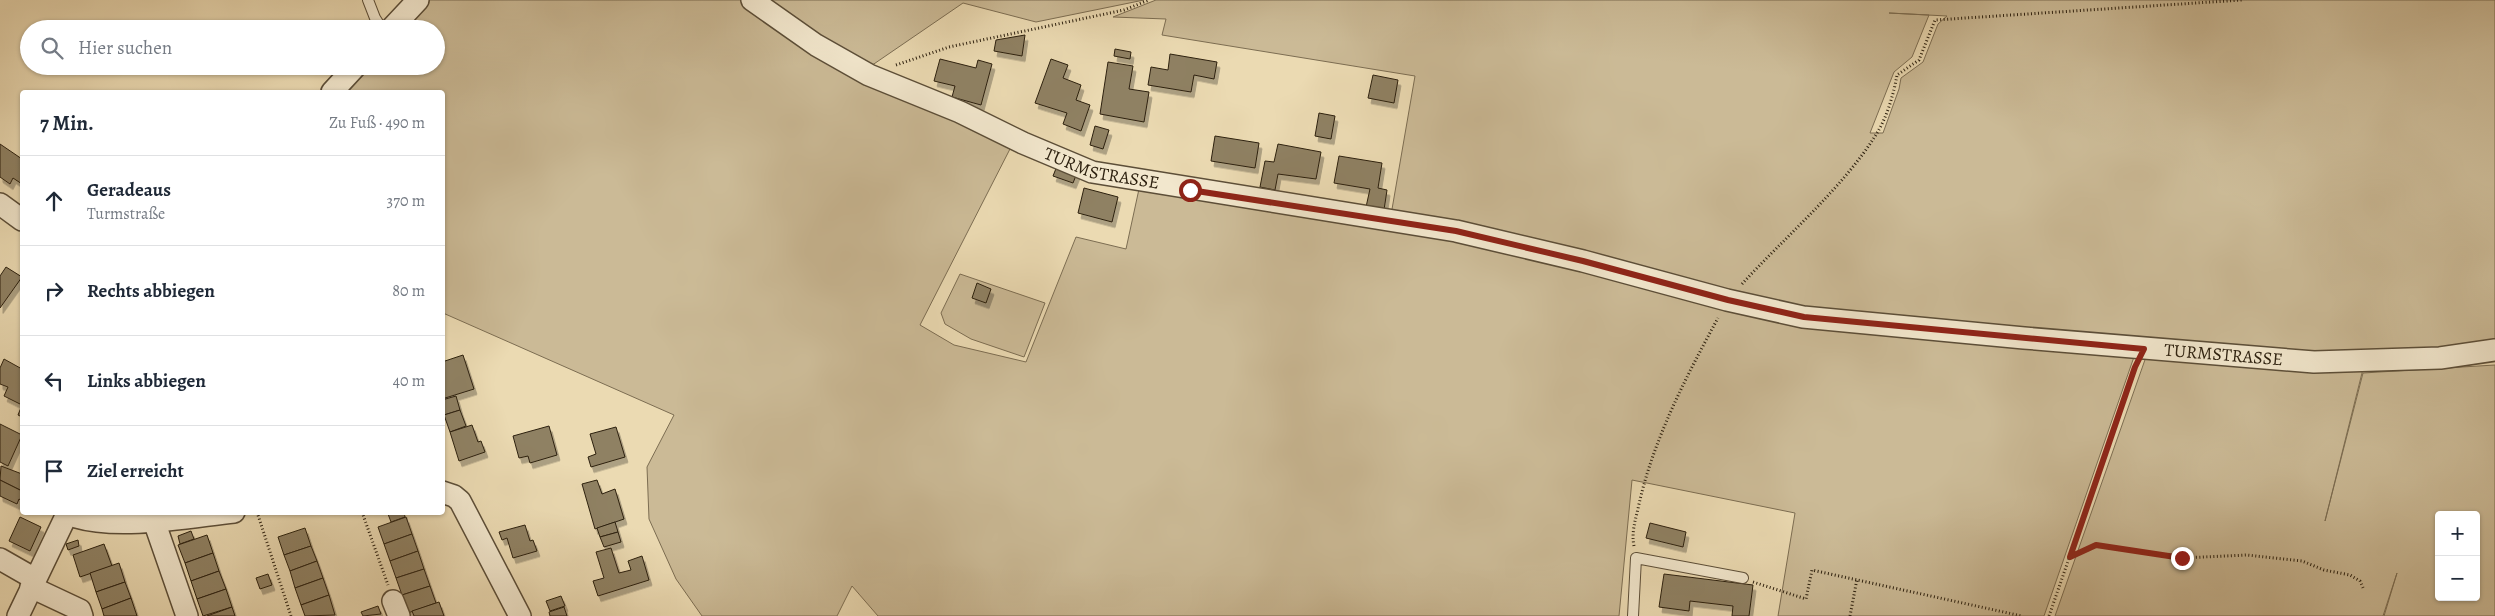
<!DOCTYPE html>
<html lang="de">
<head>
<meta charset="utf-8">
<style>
	:root { --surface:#fff; --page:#f2f2f3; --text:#1f2937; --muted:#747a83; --line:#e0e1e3 }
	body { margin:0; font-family:Alegreya,serif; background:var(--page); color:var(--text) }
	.controls { position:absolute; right:15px; bottom:15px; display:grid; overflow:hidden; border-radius:5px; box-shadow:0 1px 4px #0004 }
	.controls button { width:45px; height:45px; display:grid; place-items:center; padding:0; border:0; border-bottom:1px solid var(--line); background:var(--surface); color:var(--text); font:25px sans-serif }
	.stop { position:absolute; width:15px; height:15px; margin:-11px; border:4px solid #8f2418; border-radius:50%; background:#fff }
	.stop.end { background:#8f2418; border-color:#fff; box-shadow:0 1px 5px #0008 }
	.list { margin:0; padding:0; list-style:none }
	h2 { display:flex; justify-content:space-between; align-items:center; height:65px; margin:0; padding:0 20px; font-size:21px }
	h2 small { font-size:16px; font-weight:400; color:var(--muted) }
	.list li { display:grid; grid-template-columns:32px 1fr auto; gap:15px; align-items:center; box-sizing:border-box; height:90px; padding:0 20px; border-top:1px solid var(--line) }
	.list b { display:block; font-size:19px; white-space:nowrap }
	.list p { margin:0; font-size:16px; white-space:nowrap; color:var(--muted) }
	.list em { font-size:16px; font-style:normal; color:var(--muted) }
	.icon { flex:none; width:28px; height:28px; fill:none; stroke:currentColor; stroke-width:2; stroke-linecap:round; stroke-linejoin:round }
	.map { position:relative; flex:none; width:2495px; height:616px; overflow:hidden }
	.search { position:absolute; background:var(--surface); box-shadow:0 1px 4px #0004; left:20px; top:20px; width:425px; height:55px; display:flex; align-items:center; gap:12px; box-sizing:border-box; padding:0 18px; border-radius:28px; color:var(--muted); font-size:19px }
	.panel { position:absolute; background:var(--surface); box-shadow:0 1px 4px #0004; left:20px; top:90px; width:425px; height:425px; border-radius:5px }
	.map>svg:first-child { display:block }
	.green { fill:#cbba96; stroke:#7c6d52; fill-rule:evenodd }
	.building { fill:#8f8164; stroke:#2c200f; filter:url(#shadow) }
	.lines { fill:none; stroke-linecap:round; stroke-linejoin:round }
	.service-casing { stroke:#5c4e38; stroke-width:12 }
	.minor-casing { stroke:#5c4e38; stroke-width:24 }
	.path { stroke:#2c200f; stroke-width:3; stroke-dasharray:1 2.5; stroke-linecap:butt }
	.service { stroke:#f2e7cd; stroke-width:10 }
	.minor { stroke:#f2e7cd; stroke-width:21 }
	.route { stroke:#8f2418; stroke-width:6 }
	.labels { text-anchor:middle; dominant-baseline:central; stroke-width:4.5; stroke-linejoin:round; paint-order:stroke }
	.street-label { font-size:18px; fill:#2c200f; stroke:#f2e7cd }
</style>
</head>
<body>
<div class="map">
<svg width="2495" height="616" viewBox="0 0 2495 616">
	<defs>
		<filter id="shadow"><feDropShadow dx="3" dy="5.5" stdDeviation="0" flood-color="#0004"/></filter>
	</defs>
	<rect width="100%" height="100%" fill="#ebdab2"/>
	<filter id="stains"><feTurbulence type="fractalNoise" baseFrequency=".004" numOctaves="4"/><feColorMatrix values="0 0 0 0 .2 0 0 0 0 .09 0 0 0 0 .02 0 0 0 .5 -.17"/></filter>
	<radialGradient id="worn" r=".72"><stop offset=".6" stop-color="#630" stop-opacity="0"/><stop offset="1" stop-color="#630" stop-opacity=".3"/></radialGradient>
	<g class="green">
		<path d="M425,0H744L1011,147L920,325L954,345L1026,362L1076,237L1126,249L1139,189L1462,239L1672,288L2135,354L2044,616H1778L1795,513L1632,480L1619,616H878L852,586L837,616H702L676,579L649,519L647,467L674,415L443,313L442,92H342L365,66H436V29H398Z"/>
		<path d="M761,0H1144L1036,22L963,3L868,68Z"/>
		<path d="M1156,0H2495V346L2370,358L1836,317L1391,215L1415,76L1162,35L1166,19L1113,17ZM1889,13L1947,16L1938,24L1923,62L1901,78L1899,89L1883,133H1870L1894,72L1912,57L1929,15Z"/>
		<path d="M960,274L1045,303L1024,357L971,339L945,324L941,313Z"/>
		<path d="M2147,354L2364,365L2325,521L2363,373L2495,365V616H2384L2397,573L2383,616H2055ZM2439,515H2476V597H2439Z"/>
	</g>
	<g class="building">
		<path d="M1025,35L1022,56L994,51L996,40Z"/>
		<path d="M1115,49L1131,52L1130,59L1114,56Z"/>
		<path d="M1170,54L1217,62L1214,79L1194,75L1191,92L1148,85L1151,67L1168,70Z"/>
		<path d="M940,59L976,68L978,60L992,64L981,105L952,97L955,86L934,81Z"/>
		<path d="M1051,59L1068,65L1063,78L1081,85L1076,100L1090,105L1081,131L1063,124L1067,113L1035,103Z"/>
		<path d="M1108,62L1133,66L1129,89L1149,92L1144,122L1100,114Z"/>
		<path d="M1373,75L1398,80L1394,103L1368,98Z"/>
		<path d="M1319,113L1335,116L1331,139L1315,136Z"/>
		<path d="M1095,126L1109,130L1103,149L1090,145Z"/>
		<path d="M1215,136L1259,143L1255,168L1211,161Z"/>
		<path d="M0,144L22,159V184L13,178L10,184L0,177Z"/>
		<path d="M1278,144L1321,152L1316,179L1278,174L1275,190L1260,187L1265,161L1274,162Z"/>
		<path d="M1339,156L1382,163L1378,188L1387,190L1384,210L1366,207L1370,189L1334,183Z"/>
		<path d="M1057,166L1077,173L1073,183L1053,176Z"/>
		<path d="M1084,188L1118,197L1112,222L1078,213Z"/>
		<path d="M6,267L22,277L0,308V276Z"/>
		<path d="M977,283L991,289L986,303L972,298Z"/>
		<path d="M463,355L474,389L442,399V362Z"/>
		<path d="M4,359L22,369V417L18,415L22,405L4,396L8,387L0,384V368Z"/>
		<path d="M456,396L460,410L444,415L442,400Z"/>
		<path d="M460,410L466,426L450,432L444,415Z"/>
		<path d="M0,424L22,435L8,466L0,462Z"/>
		<path d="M472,425L478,442L481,441L485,452L459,461L450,432Z"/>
		<path d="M549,426L557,455L530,463L528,456L519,458L513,436Z"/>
		<path d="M616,427L625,457L591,467L588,457L596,454L590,434Z"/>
		<path d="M1,466L22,474V491L0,480Z"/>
		<path d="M0,480L22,491V501L19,499L17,504L0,496Z"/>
		<path d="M597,480L602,494L615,489L624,519L595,529L582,484Z"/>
		<path d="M404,512L405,517L391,522L388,514Z"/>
		<path d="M20,517L41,527L30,551L9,541Z"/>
		<path d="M406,517L412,534L384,544L378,527Z"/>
		<path d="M615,522L618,532L600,537L597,528Z"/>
		<path d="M1650,523L1686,532L1683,547L1646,538Z"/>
		<path d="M525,525L530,541L533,540L537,551L513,558L507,538L502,540L499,532Z"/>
		<path d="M305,528L311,546L284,555L278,537Z"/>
		<path d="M191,531L194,539L180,544L178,536Z"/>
		<path d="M618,532L621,542L604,547L600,537Z"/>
		<path d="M412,534L418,551L390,561L384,544Z"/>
		<path d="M207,535L213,553L185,563L178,545Z"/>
		<path d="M78,540L79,546L68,550L66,544Z"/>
		<path d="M104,544L112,566L80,577L73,555Z"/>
		<path d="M311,546L317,561L290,571L284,555Z"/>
		<path d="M611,548L619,573L631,570L628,561L642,556L649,580L598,596L593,581L604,578L596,552Z"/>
		<path d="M418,551L424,569L396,578L390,561Z"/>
		<path d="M213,553L219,571L191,581L185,563Z"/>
		<path d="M317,561L323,578L295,588L290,571Z"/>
		<path d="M119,563L125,582L96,592L90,573Z"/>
		<path d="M424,569L430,586L402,595L396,578Z"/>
		<path d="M219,571L226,589L197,599L191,581Z"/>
		<path d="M268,574L272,585L260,589L256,578Z"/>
		<path d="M1664,574L1753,585L1749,616H1732L1733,606L1690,601L1689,611L1659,607Z"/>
		<path d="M323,578L329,595L301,605L295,588Z"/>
		<path d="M125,582L131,598L102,609L96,592Z"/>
		<path d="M430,586L436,603L408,613L402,595Z"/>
		<path d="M226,589L232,607L203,616L197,599Z"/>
		<path d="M329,595L335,615L305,616L301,605Z"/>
		<path d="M561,596L565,606L550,611L546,601Z"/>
		<path d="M131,598L137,616H104L102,609Z"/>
		<path d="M439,602L444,616H414L412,611Z"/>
		<path d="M378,606L381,614L363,616L361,612Z"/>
		<path d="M232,607L235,616H207Z"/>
		<path d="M564,607L567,616H550L549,612Z"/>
	</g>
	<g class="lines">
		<defs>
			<g id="service">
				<path d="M368,0L375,18L382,29"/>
				<path d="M1633,616L1636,558L1743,578"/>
			</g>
			<g id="minor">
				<path id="s1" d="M752,0L816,45L869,75L960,112L1023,143L1092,172L1456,231L1583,261L1727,300L1803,317L2024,338L2314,362L2440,358L2495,350"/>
				<path d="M391,29L418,0"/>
				<path d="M332,92L356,66"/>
				<path d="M0,204L22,220"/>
				<path d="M442,492L454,496L460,501L520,616"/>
				<path d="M73,512L76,517C120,530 188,517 234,512"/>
				<path d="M154,521L187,616"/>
				<path d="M0,559L35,579"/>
				<path d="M31,587L80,610L82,616"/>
				<path d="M393,601L399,616"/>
				<path d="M18,616L68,512"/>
			</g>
		</defs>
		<use href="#service" class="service-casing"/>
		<use href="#minor" class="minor-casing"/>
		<g class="path">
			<path d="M896,65L949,47L1124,10L1149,0"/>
			<path d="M1742,284C1784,238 1845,186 1877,133C1887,117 1894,93 1897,75L1919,60L1935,20L2242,0"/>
			<path d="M257,512L291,616"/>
			<path d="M362,512L388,585"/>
			<path d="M1634,546C1631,531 1636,519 1639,504C1654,438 1686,377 1718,318"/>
			<path d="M2070,557L2096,545L2182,558L2247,555L2302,561L2324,570L2350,575L2360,581L2364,590"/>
			<path d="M1753,582L1806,599L1812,570L2022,616"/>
			<path d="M1850,616L1857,579"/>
			<path d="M2049,616L2136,365"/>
		</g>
		<use href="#service" class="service"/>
		<use href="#minor" class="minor"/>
	</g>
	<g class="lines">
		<path class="route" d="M1190,190L1456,231L1583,261L1728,300L1804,317L2144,349L2135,367L2070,557L2096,545L2182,558"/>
	</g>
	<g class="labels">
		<g class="street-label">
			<text stroke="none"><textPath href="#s1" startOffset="391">TURMSTRASSE</textPath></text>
			<text stroke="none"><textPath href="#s1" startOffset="1531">TURMSTRASSE</textPath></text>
		</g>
	</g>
	<rect width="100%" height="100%" filter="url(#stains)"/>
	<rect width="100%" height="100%" fill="url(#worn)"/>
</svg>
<div class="controls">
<button>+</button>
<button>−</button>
</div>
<div class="stop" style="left:1190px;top:190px"></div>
<div class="stop end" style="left:2182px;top:558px"></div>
<div class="search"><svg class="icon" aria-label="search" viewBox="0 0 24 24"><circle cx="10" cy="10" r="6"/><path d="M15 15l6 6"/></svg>Hier suchen</div>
<section class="panel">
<h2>7 Min.<small>Zu Fuß · 490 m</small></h2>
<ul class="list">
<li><svg class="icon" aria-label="ahead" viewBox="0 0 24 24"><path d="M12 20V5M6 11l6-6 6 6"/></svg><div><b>Geradeaus</b><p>Turmstraße</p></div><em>370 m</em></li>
<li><svg class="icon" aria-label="right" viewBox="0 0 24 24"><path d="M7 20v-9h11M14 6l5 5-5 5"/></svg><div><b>Rechts abbiegen</b></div><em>80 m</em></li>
<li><svg class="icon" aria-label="left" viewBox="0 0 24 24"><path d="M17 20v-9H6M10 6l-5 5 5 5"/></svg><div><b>Links abbiegen</b></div><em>40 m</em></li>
<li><svg class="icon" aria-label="arrive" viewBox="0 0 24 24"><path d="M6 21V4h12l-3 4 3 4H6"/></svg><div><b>Ziel erreicht</b></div></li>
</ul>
</section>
</div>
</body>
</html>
